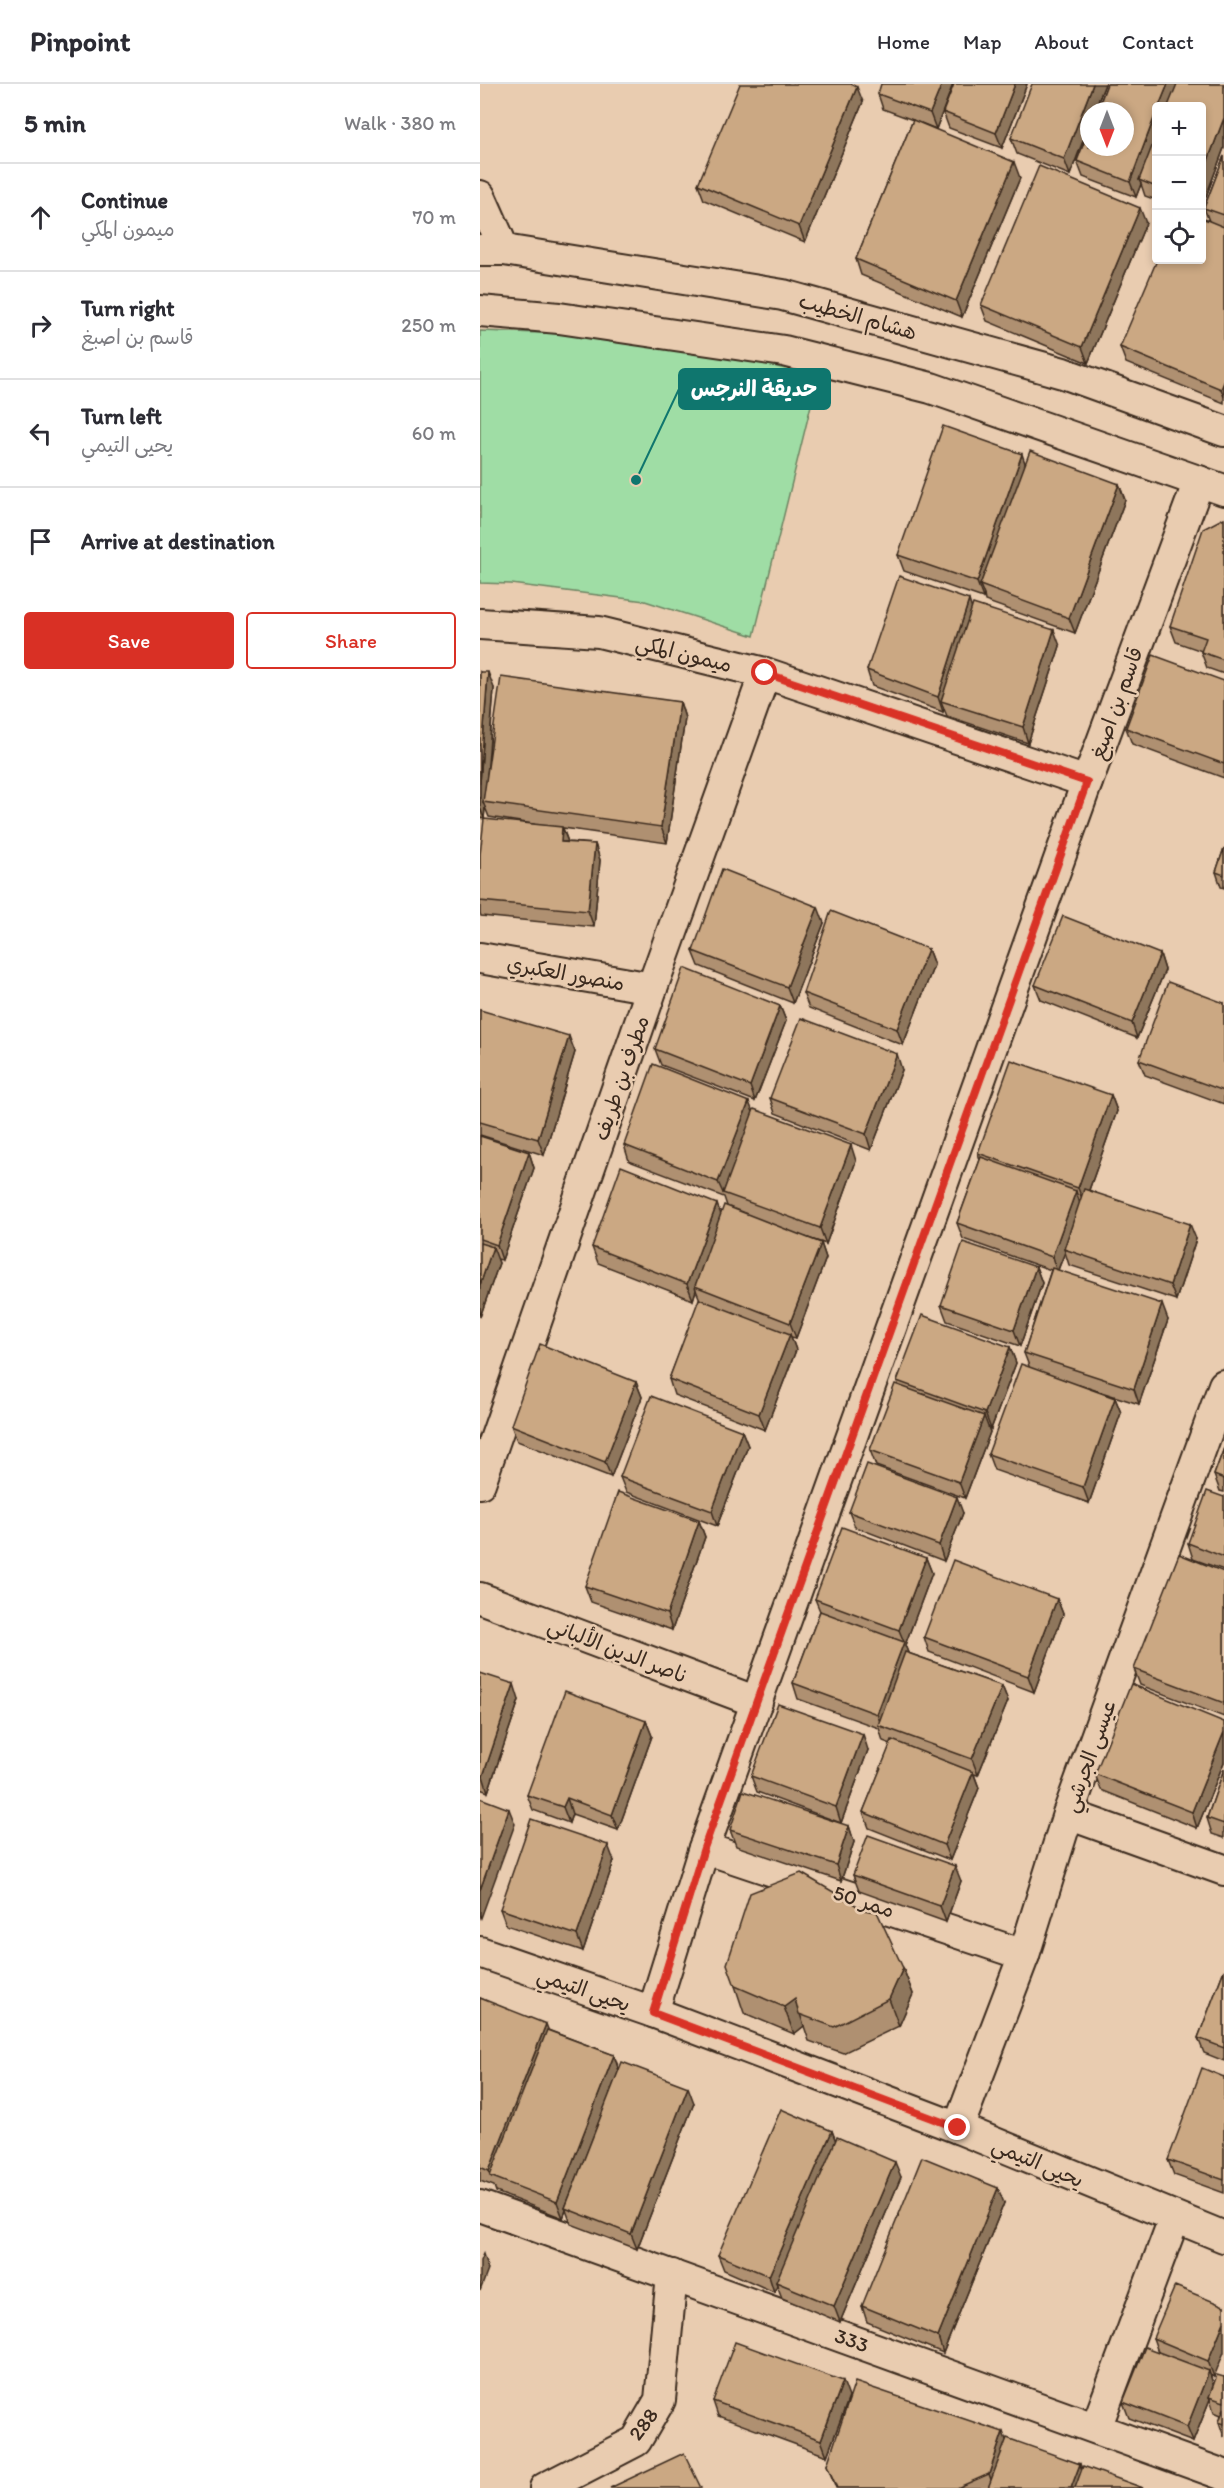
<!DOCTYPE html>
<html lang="en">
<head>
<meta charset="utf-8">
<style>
	:root { --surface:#fff; --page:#f2f2f3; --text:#2b2b33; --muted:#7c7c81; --line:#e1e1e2; --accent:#d93025 }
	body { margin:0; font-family:Itim,"Playpen Sans Arabic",sans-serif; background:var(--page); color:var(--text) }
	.controls { position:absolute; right:18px; top:18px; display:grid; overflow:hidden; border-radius:6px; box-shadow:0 3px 9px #0003 }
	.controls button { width:54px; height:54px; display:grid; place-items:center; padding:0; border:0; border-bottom:2px solid var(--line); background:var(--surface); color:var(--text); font:30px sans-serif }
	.compass { position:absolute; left:600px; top:18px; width:54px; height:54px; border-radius:50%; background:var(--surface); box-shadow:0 3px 9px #0003; rotate:180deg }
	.stop { position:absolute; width:18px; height:18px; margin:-14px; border:4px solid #d93025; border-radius:50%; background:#fff }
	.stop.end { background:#d93025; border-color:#fff; box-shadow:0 2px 6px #0008 }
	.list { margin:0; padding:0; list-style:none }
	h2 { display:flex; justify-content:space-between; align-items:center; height:78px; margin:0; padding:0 24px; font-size:26px }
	h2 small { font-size:20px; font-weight:400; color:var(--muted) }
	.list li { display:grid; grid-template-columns:39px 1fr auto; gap:18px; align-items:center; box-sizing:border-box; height:108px; padding:0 24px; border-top:2px solid var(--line) }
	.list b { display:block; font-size:22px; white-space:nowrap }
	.list p { margin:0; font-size:20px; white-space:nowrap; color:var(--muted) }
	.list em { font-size:20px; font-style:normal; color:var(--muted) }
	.actions { display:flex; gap:12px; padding:18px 24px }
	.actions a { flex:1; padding:14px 0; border:2px solid var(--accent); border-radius:6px; text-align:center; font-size:21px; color:var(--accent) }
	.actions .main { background:var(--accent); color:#fff }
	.icon { flex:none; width:33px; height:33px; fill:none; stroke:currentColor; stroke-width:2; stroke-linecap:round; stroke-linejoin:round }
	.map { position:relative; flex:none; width:744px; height:2404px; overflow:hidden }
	header { display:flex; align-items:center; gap:36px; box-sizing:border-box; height:84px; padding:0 30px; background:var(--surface); border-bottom:2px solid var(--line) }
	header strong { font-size:28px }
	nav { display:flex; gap:33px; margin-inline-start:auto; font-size:21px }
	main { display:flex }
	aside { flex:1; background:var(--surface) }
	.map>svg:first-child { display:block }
	.green { fill:#9fdda5; stroke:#6d8462; stroke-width:1.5 }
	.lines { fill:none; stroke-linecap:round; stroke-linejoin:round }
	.minor-casing { stroke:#3b2a1e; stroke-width:34 }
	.minor { stroke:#e9ccb0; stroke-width:30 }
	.wall { fill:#af9071; stroke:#3b2a1e; stroke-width:1.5 }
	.shaded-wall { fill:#8e765c; stroke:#3b2a1e; stroke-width:1.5 }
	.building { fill:#cba883; stroke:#3b2a1e; stroke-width:1.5 }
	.route { stroke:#d93025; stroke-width:8 }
	.labels { text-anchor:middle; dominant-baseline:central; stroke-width:5; stroke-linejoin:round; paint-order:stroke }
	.street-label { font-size:21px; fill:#3b2a1e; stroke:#e9ccb0 }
	.leader { fill:none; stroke:#0f766e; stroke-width:2 }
	.callout-dot { fill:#0f766e; stroke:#e9ccb0; stroke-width:2 }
	.callout { fill:#0f766e; stroke:#0f766e; stroke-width:2 }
	.callout-label { font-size:22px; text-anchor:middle; font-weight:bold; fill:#fff }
</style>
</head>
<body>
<header>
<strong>Pinpoint</strong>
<nav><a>Home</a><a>Map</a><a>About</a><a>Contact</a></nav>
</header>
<main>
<aside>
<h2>5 min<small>Walk · 380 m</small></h2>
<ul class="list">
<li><svg class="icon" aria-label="ahead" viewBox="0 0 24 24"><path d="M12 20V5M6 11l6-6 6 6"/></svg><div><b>Continue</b><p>ميمون المكي</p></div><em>70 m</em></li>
<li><svg class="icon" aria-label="right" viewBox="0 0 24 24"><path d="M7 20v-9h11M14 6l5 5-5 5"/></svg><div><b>Turn right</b><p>قاسم بن اصبغ</p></div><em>250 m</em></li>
<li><svg class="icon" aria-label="left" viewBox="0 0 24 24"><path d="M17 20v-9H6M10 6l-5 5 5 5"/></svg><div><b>Turn left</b><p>يحيى التيمي</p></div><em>60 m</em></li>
<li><svg class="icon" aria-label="arrive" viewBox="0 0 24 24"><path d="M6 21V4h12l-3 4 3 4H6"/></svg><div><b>Arrive at destination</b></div></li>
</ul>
<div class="actions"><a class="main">Save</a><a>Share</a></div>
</aside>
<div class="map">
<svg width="744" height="2404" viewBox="0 0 744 2404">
	<rect width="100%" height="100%" fill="#e9ccb0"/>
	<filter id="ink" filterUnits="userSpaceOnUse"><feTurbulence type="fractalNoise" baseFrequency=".0167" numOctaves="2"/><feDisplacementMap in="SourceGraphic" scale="12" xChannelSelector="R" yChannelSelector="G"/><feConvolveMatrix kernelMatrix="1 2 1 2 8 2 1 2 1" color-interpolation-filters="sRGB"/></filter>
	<g filter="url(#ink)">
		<path class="green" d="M0,247L96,250L253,272L338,293L274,552L165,517L31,500L0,499Z"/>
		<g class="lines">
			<defs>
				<g id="minor">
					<path d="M0,112L24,166"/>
					<path d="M0,166H24L303,211L583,289L744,347"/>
					<path d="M0,227L79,234L304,267L451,304L744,406"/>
					<path d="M0,540L119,548L285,589L607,698"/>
					<path d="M0,874L172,904"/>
					<path d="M0,1399L172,904L285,589"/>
					<path d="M0,1514L277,1618"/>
					<path d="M588,1730L744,1786"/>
					<path d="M224,1764L544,1871"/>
					<path d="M0,1868L173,1928L478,2044L744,2153"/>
					<path d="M173,1928L224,1764L607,698L719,397"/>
					<path d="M478,2044L544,1871L588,1730L744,1301"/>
					<path d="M0,2122L744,2391"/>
					<path d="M616,2344L694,2135"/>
					<path d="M65,2404L156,2357L180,2316L192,2191"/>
				</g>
			</defs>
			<use href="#minor" class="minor-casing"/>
			<use href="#minor" class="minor"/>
		</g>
		<g class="wall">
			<path d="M473,0L456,45L441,39L540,94L482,233L381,191L376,175L433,36L403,25L398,10Z"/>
			<path d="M547,0L522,64L469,44L463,28Z"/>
			<path d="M625,0L590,91L537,70L531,54Z"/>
			<path d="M627,0H744V64L722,123V22H676V116L665,112L661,100L656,113L603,93L597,77L609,46V63H645V27H617Z"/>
			<path d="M383,18L325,158L224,116L218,100Z"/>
			<path d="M744,72V319L646,279L640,263L729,137L724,124Z"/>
			<path d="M666,139L608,279L507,237L501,221Z"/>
			<path d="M545,379L639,400L645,416L595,549L505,517L504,511L503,514L424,487L418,471Z"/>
			<path d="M744,434V590L727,584L721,568L722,567L696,558L690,542Z"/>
			<path d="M492,524L580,562L548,659L467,632L464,625L463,628L392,602L387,586Z"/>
			<path d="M0,588L14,604L8,685L200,618L205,634L187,759L83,744L88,758L115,760L120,776L114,843L1,832L0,829V771L53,740L9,733L5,723L4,735L0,734Z"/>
			<path d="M744,597V694L652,660L646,644Z"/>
			<path d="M744,764V804L741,803L736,788Z"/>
			<path d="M344,839L313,919L219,882L213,867Z"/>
			<path d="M448,865L454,881L423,961L329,924L323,909Z"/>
			<path d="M680,870L685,886L657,954L561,916L555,901Z"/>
			<path d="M744,919V1020L665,991L659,976Z"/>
			<path d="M300,922L306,937L275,1017L181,981L175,965Z"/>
			<path d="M0,926L95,968L64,1071L0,1051Z"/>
			<path d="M422,986L391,1066L295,1029L290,1014Z"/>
			<path d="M631,1011L637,1027L609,1106L716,1155L696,1216L589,1181L585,1168L578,1186L688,1236L659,1320L599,1301L635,1314L641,1329L609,1419L514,1386L508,1370L549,1282L544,1269L571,1186L483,1155L477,1139L500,1076L498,1069Z"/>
			<path d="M273,1028L376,1077L346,1160L325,1153L341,1159L346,1174L316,1254L311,1253L316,1266L285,1346L194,1311L189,1295L220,1216L216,1206L213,1216L118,1179L112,1163L241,1130L247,1122L244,1113L149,1077L144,1061Z"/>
			<path d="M0,1052L49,1068L54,1084L22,1176L17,1175L19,1179L0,1233Z"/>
			<path d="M556,1183L562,1199L540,1262L467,1237L461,1221Z"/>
			<path d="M530,1263L536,1279L511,1345L508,1343L510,1348L485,1414L396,1382L390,1366L418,1301L417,1297Z"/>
			<path d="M156,1298L162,1313L131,1393L37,1357L31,1341Z"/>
			<path d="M262,1347L268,1362L237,1442L146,1408L140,1393Z"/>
			<path d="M744,1364V1408L740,1407L734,1391Z"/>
			<path d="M744,1413V1486L713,1475L708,1459Z"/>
			<path d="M369,1428L483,1429L464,1477L375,1443Z"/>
			<path d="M219,1437L225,1453L192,1546L111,1518L105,1502Z"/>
			<path d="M446,1474L452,1489L425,1561L428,1569L522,1602L528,1617L498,1691L494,1690L499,1704L470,1776L389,1744L383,1728L411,1660L403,1657L399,1644L318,1615L313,1599L340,1527L335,1515Z"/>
			<path d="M744,1488V1633L660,1601L654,1585Z"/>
			<path d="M577,1515L583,1530L554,1608L449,1568L444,1553Z"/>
			<path d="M0,1589L39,1616L8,1708L0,1705Z"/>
			<path d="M166,1637L172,1652L138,1746L92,1730L89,1739L53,1726L47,1711Z"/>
			<path d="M744,1638V1678L717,1744L621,1706L615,1690Z"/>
			<path d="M388,1666L361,1739L277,1708L271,1692Z"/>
			<path d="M744,1685V1754L732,1750L727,1734Z"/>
			<path d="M369,1742L374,1758L361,1797L256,1762L250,1746Z"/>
			<path d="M134,1777L103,1867L26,1841L20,1825Z"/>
			<path d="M373,1791L481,1797L466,1838L379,1807Z"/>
			<path d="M423,1884L433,1910L419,1942L363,1969L329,1957L324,1942L314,1950L264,1929L255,1902Z"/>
			<path d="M744,1886V1977L724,1969L718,1954Z"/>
			<path d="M0,1914L68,1946L134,1971L139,1985L214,2019L157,2165L91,2140L86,2126L83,2134L16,2108L14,2102L0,2097Z"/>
			<path d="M744,1993V2109L694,2091L688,2076Z"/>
			<path d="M352,2047L356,2057L421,2093L360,2238L302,2214L297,2201L294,2208L244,2186L238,2171Z"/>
			<path d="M524,2119L463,2269L387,2238L382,2222Z"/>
			<path d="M744,2222L734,2293L730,2291L733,2300L744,2293V2353L739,2338L741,2331L734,2328L730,2315L713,2358L649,2334L643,2318L678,2268L673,2254Z"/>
			<path d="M369,2313L347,2372L238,2332L233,2317Z"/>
			<path d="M526,2356L600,2380L602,2385L663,2404H356L347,2381Z"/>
		</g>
		<g class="shaded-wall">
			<path d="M462,0H473L456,45L450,29Z"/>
			<path d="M535,0H547L522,64L516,49Z"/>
			<path d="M613,0H625L614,27H609V41L590,91L584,75Z"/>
			<path d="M688,0H699L691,22H679Z"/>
			<path d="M377,3L383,18L325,158L319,142Z"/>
			<path d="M676,29V59L659,96L661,100L656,113L650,98Z"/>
			<path d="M744,34V64L722,123V92Z"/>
			<path d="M534,78L540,94L482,233L476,217Z"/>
			<path d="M660,124L666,139L608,279L602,263Z"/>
			<path d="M744,298V313L741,305Z"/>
			<path d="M542,370L547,385L500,501L504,511L503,514L497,498Z"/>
			<path d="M639,400L645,416L595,549L589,534Z"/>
			<path d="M489,516L494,532L461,617L464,625L463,628L458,613Z"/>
			<path d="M574,546L580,562L548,659L543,643Z"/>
			<path d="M8,588L14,604L5,718H3L5,723L4,735L0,723V699Z"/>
			<path d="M200,618L205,634L187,759L181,743Z"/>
			<path d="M82,743L88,758H81Z"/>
			<path d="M115,760L120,776L114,843L108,827Z"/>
			<path d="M338,823L344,839L313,919L307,903Z"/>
			<path d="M448,865L454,881L423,961L417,945Z"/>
			<path d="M680,870L685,886L657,954L652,939Z"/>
			<path d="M300,922L306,937L275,1017L270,1002Z"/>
			<path d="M89,952L95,968L64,1071L58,1055Z"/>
			<path d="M417,970L422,986L391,1066L386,1050Z"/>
			<path d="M631,1011L637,1027L604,1120L598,1104Z"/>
			<path d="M269,1018L275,1033L243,1109L238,1098Z"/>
			<path d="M371,1061L376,1077L346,1160L340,1144Z"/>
			<path d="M49,1068L54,1084L22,1176L17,1161Z"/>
			<path d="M596,1107L601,1123L584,1165L585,1168L577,1188L572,1173Z"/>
			<path d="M237,1120L243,1136L215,1202L216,1206L213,1216L207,1200Z"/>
			<path d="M710,1140L716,1155L696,1216L690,1201Z"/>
			<path d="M341,1159L346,1174L316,1254L310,1239Z"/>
			<path d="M13,1163L19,1179L0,1233V1201Z"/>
			<path d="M556,1183L562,1199L540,1262L534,1246Z"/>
			<path d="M682,1220L688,1236L659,1320L654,1305Z"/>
			<path d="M310,1250L316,1266L285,1346L279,1330Z"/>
			<path d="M530,1263L536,1279L511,1345L505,1329Z"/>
			<path d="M156,1298L162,1313L131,1393L125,1378Z"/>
			<path d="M635,1314L641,1329L609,1419L603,1403Z"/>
			<path d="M504,1332L510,1348L485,1414L479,1398Z"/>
			<path d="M262,1347L268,1362L237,1442L232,1427Z"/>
			<path d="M477,1413L483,1429L464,1477L459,1461Z"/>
			<path d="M219,1437L225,1453L192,1546L187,1530Z"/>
			<path d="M446,1474L452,1489L425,1561L430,1574L402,1643L397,1630L424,1558L419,1546Z"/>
			<path d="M577,1515L583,1530L554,1608L548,1592Z"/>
			<path d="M34,1600L39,1616L8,1708L3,1692Z"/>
			<path d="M522,1602L528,1617L498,1691L492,1675Z"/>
			<path d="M166,1637L172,1652L138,1746L132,1731Z"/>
			<path d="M744,1648V1678L717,1744L712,1728Z"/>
			<path d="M383,1650L388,1666L361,1739L356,1723Z"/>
			<path d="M493,1688L499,1704L470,1776L464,1761Z"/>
			<path d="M87,1714L92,1730L89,1739L83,1723Z"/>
			<path d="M29,1725L35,1740L1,1834L0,1831V1806Z"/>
			<path d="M369,1742L374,1758L361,1797L356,1781Z"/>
			<path d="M128,1761L134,1777L103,1867L97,1851Z"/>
			<path d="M475,1782L481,1797L466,1838L460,1822Z"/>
			<path d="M423,1884L433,1910L419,1942L409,1915Z"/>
			<path d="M315,1915L324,1942L314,1950L304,1923Z"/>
			<path d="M66,1940L72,1955L12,2093L9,2087Z"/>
			<path d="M134,1971L139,1987L85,2124L86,2126L83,2134L77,2118Z"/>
			<path d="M208,2003L214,2019L157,2165L151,2150Z"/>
			<path d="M352,2047L358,2063L296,2198L297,2201L294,2208L289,2192Z"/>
			<path d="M415,2078L421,2093L360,2238L354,2222Z"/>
			<path d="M518,2104L524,2119L463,2269L458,2253Z"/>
			<path d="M3,2170L8,2186L0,2207V2177Z"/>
			<path d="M744,2238V2268L734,2293L728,2277Z"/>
			<path d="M729,2287L734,2303L729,2313L730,2315L713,2358L707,2343Z"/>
			<path d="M363,2297L369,2313L347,2372L341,2356Z"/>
			<path d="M523,2348L529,2364L514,2404L509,2390Z"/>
			<path d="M600,2380L605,2396L602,2404H591Z"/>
		</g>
		<g class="building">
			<path d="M260,0H371L377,3L319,142L218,100Z"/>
			<path d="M401,0H462L450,29L398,10Z"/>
			<path d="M474,0H535L516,49L463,28Z"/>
			<path d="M552,0H613L584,75L531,54Z"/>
			<path d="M627,0H688L679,22H676V29L650,98L597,77L609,46V63H645V27H617Z"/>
			<path d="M697,0H744V34L722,92V22H688Z"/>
			<path d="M433,36L534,78L476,217L376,175Z"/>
			<path d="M676,52V103L659,96Z"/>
			<path d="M744,72V131L724,124Z"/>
			<path d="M559,82L660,124L602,263L501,221Z"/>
			<path d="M722,134L744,143V298L741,305L640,263L677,176H722Z"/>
			<path d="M463,342L542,370L497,498L418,471Z"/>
			<path d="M550,367L639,400L589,534L500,501Z"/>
			<path d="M744,434V576L721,568L726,554L690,542L723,445Z"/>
			<path d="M419,492L489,516L458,613L387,586Z"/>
			<path d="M493,520L574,546L543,643L461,617Z"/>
			<path d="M673,571L744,597V680L646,644Z"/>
			<path d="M0,588H8L0,699Z"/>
			<path d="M21,593L200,618L181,743L3,718Z"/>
			<path d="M4,735L82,743L81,758L115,760L108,827L0,817V771Z"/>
			<path d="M744,764V791L736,788Z"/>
			<path d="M242,785L338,823L307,903L213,867Z"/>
			<path d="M351,827L448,865L417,945L323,909Z"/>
			<path d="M583,832L680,870L652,939L555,901Z"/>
			<path d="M204,884L300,922L270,1002L175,965Z"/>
			<path d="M688,898L744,919V1007L659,976Z"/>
			<path d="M0,926L89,952L58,1055L0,1038Z"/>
			<path d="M321,934L417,970L386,1050L290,1014Z"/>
			<path d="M531,976L631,1011L598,1104L498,1069Z"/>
			<path d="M173,980L269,1018L238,1098L144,1061Z"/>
			<path d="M274,1025L371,1061L340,1144L243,1109Z"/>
			<path d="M0,1052L49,1068L17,1161L0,1155Z"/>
			<path d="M501,1073L596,1107L572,1173L477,1139Z"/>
			<path d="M141,1082L237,1120L207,1200L112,1163Z"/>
			<path d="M604,1105L710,1140L690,1201L584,1165Z"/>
			<path d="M244,1121L341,1159L310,1239L215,1202Z"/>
			<path d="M483,1158L556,1183L534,1246L461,1221Z"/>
			<path d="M0,1159L13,1163L0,1201Z"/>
			<path d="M572,1184L682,1220L654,1305L544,1269Z"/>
			<path d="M219,1215L310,1250L279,1330L189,1295Z"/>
			<path d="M442,1231L530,1263L505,1329L417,1297Z"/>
			<path d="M60,1260L156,1298L125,1378L31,1341Z"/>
			<path d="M541,1280L635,1314L603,1403L508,1370Z"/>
			<path d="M415,1300L504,1332L479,1398L390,1366Z"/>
			<path d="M171,1312L262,1347L232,1427L140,1393Z"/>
			<path d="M744,1364V1395L734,1391Z"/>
			<path d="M387,1380L477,1413L459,1461L369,1428Z"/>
			<path d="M727,1407L744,1413V1473L708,1459Z"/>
			<path d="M138,1408L219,1437L187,1530L105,1502Z"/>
			<path d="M362,1443L446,1474L419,1546L335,1515Z"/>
			<path d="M699,1470L744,1488V1619L654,1585Z"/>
			<path d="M473,1476L577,1515L548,1592L444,1553Z"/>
			<path d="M340,1527L424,1558L397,1630L313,1599Z"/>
			<path d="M425,1568L522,1602L492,1675L398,1641Z"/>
			<path d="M0,1589L34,1600L3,1692H0Z"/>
			<path d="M651,1600L744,1638V1648L712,1728L615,1690Z"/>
			<path d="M85,1607L166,1637L132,1731L87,1714L83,1723L47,1711Z"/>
			<path d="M298,1620L383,1650L356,1723L271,1692Z"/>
			<path d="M412,1656L493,1688L464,1761L383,1728Z"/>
			<path d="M744,1685V1740L727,1734Z"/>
			<path d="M263,1707L369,1742L356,1781L250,1746Z"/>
			<path d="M0,1714L29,1725L0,1806Z"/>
			<path d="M51,1735L128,1761L97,1851L20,1825Z"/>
			<path d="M388,1751L475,1782L460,1822L373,1791Z"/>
			<path d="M321,1789L384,1826L397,1828L423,1884L409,1915L354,1943L319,1930L315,1915L304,1923L255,1902L247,1880L270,1809Z"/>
			<path d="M744,1886V1964L718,1954Z"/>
			<path d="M0,1914L66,1940L9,2087L0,2083Z"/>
			<path d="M67,1946L134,1971L77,2118L10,2092Z"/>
			<path d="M142,1978L208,2003L151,2150L85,2124Z"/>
			<path d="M722,1984L744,1993V2096L688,2076Z"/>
			<path d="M301,2025L352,2047L289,2192L238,2171Z"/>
			<path d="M357,2053L415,2078L354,2222L296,2198Z"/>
			<path d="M442,2073L518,2104L458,2253L382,2222Z"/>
			<path d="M695,2202L744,2222V2238L728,2277L673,2254Z"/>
			<path d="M255,2258L363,2297L341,2356L233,2317Z"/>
			<path d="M665,2263L729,2287L707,2343L643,2318Z"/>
			<path d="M737,2291L744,2293V2318L729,2313Z"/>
			<path d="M375,2298L523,2348L509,2390L477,2404H357L347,2381Z"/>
			<path d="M744,2324V2340L739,2338Z"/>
			<path d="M527,2354L600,2380L591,2404H508Z"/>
			<path d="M204,2369L221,2404H130Z"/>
			<path d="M603,2382L663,2404H595Z"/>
		</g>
	</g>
	<g class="lines" filter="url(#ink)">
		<path class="route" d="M285,589L607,698L224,1764L173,1929L478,2044"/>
	</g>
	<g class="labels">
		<g class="street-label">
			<text transform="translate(378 232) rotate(16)">هشام الخطيب</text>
			<text transform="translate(204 569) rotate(14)">ميمون المكي</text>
			<text transform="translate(636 619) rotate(-70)">قاسم بن اصبغ</text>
			<text transform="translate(86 889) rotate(10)">منصور العكبري</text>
			<text transform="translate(141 994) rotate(-71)">مطرف بن طريف</text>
			<text transform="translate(138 1566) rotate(21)">ناصر الدين الألباني</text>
			<text transform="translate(609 1672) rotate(-70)">عيسى الجرشي</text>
			<text transform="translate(384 1817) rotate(18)">ممر 50</text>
			<text transform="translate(104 1905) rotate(19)">يحيى التيمي</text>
			<text transform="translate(558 2078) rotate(23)">يحيى التيمي</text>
			<text transform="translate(372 2256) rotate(20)">333</text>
			<text transform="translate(163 2340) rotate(-53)">288</text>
		</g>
	</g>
	<path class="leader" d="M156 396L199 305"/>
	<circle class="callout-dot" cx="156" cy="396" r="6"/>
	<rect class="callout" x="199" y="285" width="151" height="40" rx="6"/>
	<g class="callout-label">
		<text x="274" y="312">حديقة النرجس</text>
	</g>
</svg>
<div class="controls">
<button>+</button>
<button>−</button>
<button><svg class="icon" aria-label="locate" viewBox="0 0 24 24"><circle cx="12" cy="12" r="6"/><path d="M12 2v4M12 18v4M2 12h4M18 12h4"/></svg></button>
</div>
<svg class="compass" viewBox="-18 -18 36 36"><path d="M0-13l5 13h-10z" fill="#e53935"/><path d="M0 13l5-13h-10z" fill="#7c7c81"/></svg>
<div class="stop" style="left:285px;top:589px"></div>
<div class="stop end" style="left:478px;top:2044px"></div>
</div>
</main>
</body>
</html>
